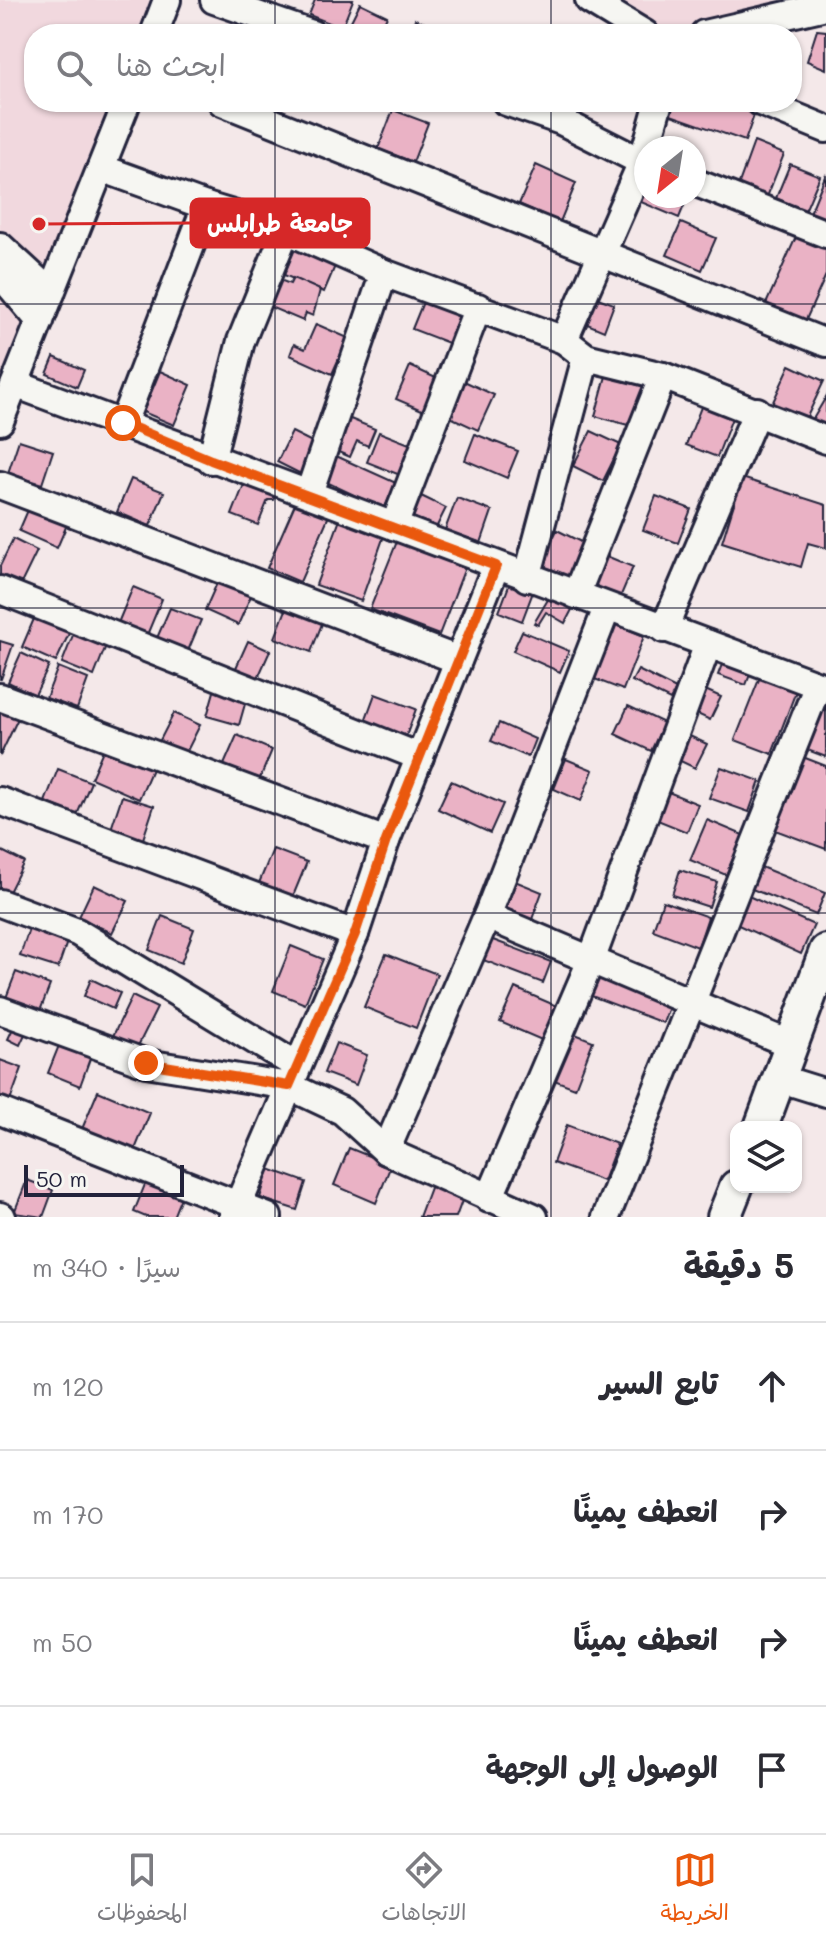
<!DOCTYPE html>
<html lang="ar">
<head>
<meta charset="utf-8">
<style>
	:root { --surface:#fff; --page:#f7f7f7; --text:#2b2b33; --muted:#7c7c81; --line:#e1e1e2; --accent:#ea580c }
	body { margin:0; font-family:Mali,"Playpen Sans Arabic",sans-serif; background:var(--page); color:var(--text); direction:rtl }
	.controls { position:absolute; right:24px; bottom:24px; display:grid; overflow:hidden; border-radius:16px; box-shadow:0 2px 6px #0004 }
	.controls button { width:72px; height:72px; display:grid; place-items:center; padding:0; border:0; border-bottom:2px solid var(--line); background:var(--surface); color:var(--text); font:40px sans-serif }
	.compass { position:absolute; left:634px; top:136px; width:72px; height:72px; border-radius:50%; background:var(--surface); box-shadow:0 2px 6px #0004; rotate:210deg }
	.scale { position:absolute; left:24px; bottom:20px; width:160px; box-sizing:border-box; padding-left:8px; border:4px solid #22223b; border-top:0; font-size:22px; line-height:28px; white-space:nowrap; color:#22223b; -webkit-text-stroke:6px #f6f6f2; paint-order:stroke }
	.stop { position:absolute; width:24px; height:24px; margin:-18px; border:6px solid #ea580c; border-radius:50%; background:#fff }
	.stop.end { background:#ea580c; border-color:#fff; box-shadow:0 2px 8px #0008 }
	.list { margin:0; padding:0; list-style:none }
	h2 { display:flex; justify-content:space-between; align-items:center; height:104px; margin:0; padding:0 32px; font-size:34px }
	h2 small { font-size:26px; font-weight:400; color:var(--muted) }
	.list li { display:grid; grid-template-columns:52px 1fr auto; gap:24px; align-items:center; box-sizing:border-box; height:128px; padding:0 32px; border-top:2px solid var(--line) }
	.list b { display:block; font-size:30px; white-space:nowrap }
	.list em { font-size:26px; font-style:normal; color:var(--muted) }
	.icon { flex:none; width:44px; height:44px; fill:none; stroke:currentColor; stroke-width:2; stroke-linecap:round; stroke-linejoin:round }
	.map { position:relative; flex:none; width:826px; height:1217px; overflow:hidden; direction:ltr }
	.search { position:absolute; background:var(--surface); box-shadow:0 2px 6px #0004; left:24px; right:24px; top:24px; height:88px; display:flex; align-items:center; gap:20px; box-sizing:border-box; padding:0 28px; border-radius:32px; color:var(--muted); font-size:30px }
	.sheet { height:616px; background:var(--surface) }
	nav { display:flex; justify-content:space-around; align-items:center; box-sizing:border-box; height:112px; border-top:2px solid var(--line); background:var(--surface); font-size:22px; color:var(--muted) }
	nav a { display:grid; justify-items:center; gap:4px }
	nav .on { color:var(--accent) }
	.map>svg:first-child { display:block }
	.built { fill:#f1d8de }
	.building { fill:#eab2c5; stroke:#22223b; stroke-width:2 }
	.lines { fill:none; stroke-linecap:round; stroke-linejoin:round }
	.minor-casing { stroke:#22223b; stroke-width:32 }
	.major-casing { stroke:#22223b; stroke-width:38 }
	.minor { stroke:#f6f6f2; stroke-width:26 }
	.major { stroke:#f6f6f2; stroke-width:32 }
	.route { stroke:#ea580c; stroke-width:10 }
	.grid { fill:none; stroke:#22223b; stroke-width:2; stroke-opacity:0.55 }
	.leader { fill:none; stroke:#d62828; stroke-width:3 }
	.callout-dot { fill:#d62828; stroke:#f6f6f2; stroke-width:3 }
	.callout { fill:#d62828; stroke:#d62828; stroke-width:3 }
	.callout-label { font-size:24px; text-anchor:middle; font-weight:bold; fill:#fff }
</style>
</head>
<body>
<div class="map">
<svg width="826" height="1217" viewBox="0 0 826 1217">
	<rect width="100%" height="100%" fill="#f4e8e9"/>
	<filter id="ink" filterUnits="userSpaceOnUse"><feTurbulence type="fractalNoise" baseFrequency=".0125" numOctaves="2"/><feDisplacementMap in="SourceGraphic" scale="16" xChannelSelector="R" yChannelSelector="G"/><feConvolveMatrix kernelMatrix="1 2 1 2 8 2 1 2 1" color-interpolation-filters="sRGB"/></filter>
	<g filter="url(#ink)">
		<g class="built">
			<path d="M0,0H167L154,34H34V102H127L0,421Z"/>
			<path d="M589,0H826L704,34H645Z"/>
		</g>
		<g class="building">
			<path d="M315,0H353L342,28L309,15Z"/>
			<path d="M360,3L387,16L378,34H363L348,27Z"/>
			<path d="M415,19L446,32L445,34H409Z"/>
			<path d="M817,30L826,31V69L807,61Z"/>
			<path d="M669,102H752L758,104L745,141L665,113Z"/>
			<path d="M393,110L428,123L413,162L378,149Z"/>
			<path d="M754,142L784,154L767,197L738,186Z"/>
			<path d="M790,164L820,176L805,211L776,198Z"/>
			<path d="M536,165L576,183L560,222L519,204Z"/>
			<path d="M826,174V220L810,213Z"/>
			<path d="M646,190V196H688L679,218L641,202Z"/>
			<path d="M681,223L716,238L702,270L667,255Z"/>
			<path d="M800,228L826,239V275L805,322L766,304Z"/>
			<path d="M298,242L338,259L324,292L284,275Z"/>
			<path d="M293,278L320,290L313,316L306,313L303,321L263,304L272,284L278,286L280,280L290,284Z"/>
			<path d="M427,292L465,307L451,344L412,329Z"/>
			<path d="M590,295L614,304L604,331L580,321Z"/>
			<path d="M316,324L348,338L332,374L290,355L294,344L305,349Z"/>
			<path d="M54,357L84,370L77,387L47,374Z"/>
			<path d="M790,365L824,381L806,419L772,404Z"/>
			<path d="M410,366L438,379L424,411L396,399Z"/>
			<path d="M160,371L191,385L174,425L143,412Z"/>
			<path d="M606,376L649,388L639,428L595,416Z"/>
			<path d="M464,381L494,395L478,430L448,416Z"/>
			<path d="M707,392L737,405L717,457L686,445Z"/>
			<path d="M826,397V426L813,419Z"/>
			<path d="M343,416L375,429L368,446L357,441L350,457L329,448Z"/>
			<path d="M591,431L621,445L603,481L573,466Z"/>
			<path d="M292,432L316,444L301,474L277,462Z"/>
			<path d="M379,432L412,445L400,475L367,462Z"/>
			<path d="M475,434L518,451L507,478L465,460Z"/>
			<path d="M19,440L53,451L42,484L8,473Z"/>
			<path d="M334,455L396,483L384,509L322,480Z"/>
			<path d="M247,477L278,490L274,500H268L258,525L232,515Z"/>
			<path d="M742,478L826,505V548L808,543L801,567L722,542Z"/>
			<path d="M131,479L164,492L150,526L117,512Z"/>
			<path d="M419,495L446,508L436,528L409,515Z"/>
			<path d="M656,496L691,509L678,543L643,530Z"/>
			<path d="M298,497L331,511L300,582L267,568Z"/>
			<path d="M457,498L492,511L481,543L445,530Z"/>
			<path d="M31,503L69,520L57,548L19,531Z"/>
			<path d="M342,514L386,530L361,601L316,585Z"/>
			<path d="M557,530L589,546L573,580L540,565Z"/>
			<path d="M13,539L37,551L18,590L0,582V566Z"/>
			<path d="M398,539L466,565L439,635L370,609Z"/>
			<path d="M604,555L633,567L619,600L590,587Z"/>
			<path d="M221,574L254,589L238,625L205,610Z"/>
			<path d="M513,575L536,584L522,621L499,612Z"/>
			<path d="M133,587L162,599L147,635L118,623Z"/>
			<path d="M553,591L575,604L565,623L546,612L538,625L534,623Z"/>
			<path d="M289,602L325,616L311,652L275,638Z"/>
			<path d="M170,608L201,620L188,651L157,638Z"/>
			<path d="M36,614L71,629L56,662L22,647Z"/>
			<path d="M606,620L644,636L623,690L584,675Z"/>
			<path d="M75,630L107,643L94,676L62,663Z"/>
			<path d="M522,631L569,651L560,672L513,651Z"/>
			<path d="M0,641L13,645L1,679H0Z"/>
			<path d="M248,641L270,651L257,680L235,670Z"/>
			<path d="M21,653L49,666L35,695L8,682Z"/>
			<path d="M724,659L752,669L746,685L718,675Z"/>
			<path d="M58,667L88,679L77,709L46,698Z"/>
			<path d="M638,670L676,689L670,700L632,681Z"/>
			<path d="M760,677L796,691L772,754L735,740Z"/>
			<path d="M217,681L249,690L239,725L207,716Z"/>
			<path d="M703,689L721,697L710,720L693,712Z"/>
			<path d="M375,694L416,709L405,739L364,724Z"/>
			<path d="M819,701L826,704V757L802,748Z"/>
			<path d="M0,704L21,712L0,756Z"/>
			<path d="M628,706L664,723L651,751L615,734Z"/>
			<path d="M174,713L200,725L184,757L158,744Z"/>
			<path d="M499,723L535,739L528,757L491,741Z"/>
			<path d="M683,733L707,744L695,768L672,757Z"/>
			<path d="M110,734L158,755L139,799L91,778Z"/>
			<path d="M237,735L272,750L258,783L223,767Z"/>
			<path d="M795,754L826,766V849L767,827Z"/>
			<path d="M566,759L593,770L581,801L554,789Z"/>
			<path d="M721,767L760,781L749,812L709,798Z"/>
			<path d="M58,769L91,782L77,815L45,802Z"/>
			<path d="M451,781L503,804L490,833L438,809Z"/>
			<path d="M661,789L698,804L687,832L650,817Z"/>
			<path d="M122,796L154,806L142,842L110,832Z"/>
			<path d="M707,820L743,835L726,875L690,860Z"/>
			<path d="M273,849L307,862L291,901L257,888Z"/>
			<path d="M0,850L24,862L7,896L0,893Z"/>
			<path d="M756,865L825,893L816,915L747,887Z"/>
			<path d="M680,870L717,882L709,907L672,895Z"/>
			<path d="M505,877L542,892L531,922L493,907Z"/>
			<path d="M94,885L128,901L112,933L79,917Z"/>
			<path d="M746,895L814,925L801,954L734,923Z"/>
			<path d="M663,901L708,917L698,947L653,930Z"/>
			<path d="M162,916L194,929L181,963L149,950Z"/>
			<path d="M32,920L70,933L58,968L20,956Z"/>
			<path d="M485,937L551,962L543,983L478,958Z"/>
			<path d="M291,946L323,959L305,1004L273,991Z"/>
			<path d="M386,954L437,974L416,1028L364,1007Z"/>
			<path d="M16,972L50,985L40,1011L6,998Z"/>
			<path d="M594,973L671,1002L663,1023L586,994Z"/>
			<path d="M91,979L120,993L113,1009L84,996Z"/>
			<path d="M515,988L559,1007L544,1041L500,1022Z"/>
			<path d="M132,996L157,1008L136,1050L112,1038Z"/>
			<path d="M14,1026L26,1032L20,1045L8,1039Z"/>
			<path d="M560,1028L593,1041L575,1088L541,1075Z"/>
			<path d="M62,1038L93,1050L80,1086L48,1073Z"/>
			<path d="M336,1043L367,1055L356,1085L324,1073Z"/>
			<path d="M0,1060L22,1068L10,1101L0,1098Z"/>
			<path d="M98,1091L150,1113L134,1152L82,1129Z"/>
			<path d="M567,1125L617,1144L603,1181L553,1163Z"/>
			<path d="M349,1148L391,1165L376,1203L334,1185Z"/>
			<path d="M269,1169L306,1182L297,1210L260,1198Z"/>
			<path d="M148,1177L183,1192L173,1217H146L134,1212Z"/>
			<path d="M27,1180L53,1190L43,1217L14,1213Z"/>
			<path d="M431,1185L463,1198L456,1217H419Z"/>
		</g>
		<g class="lines">
			<defs>
				<g id="minor">
					<path d="M214,0L312,34"/>
					<path d="M589,0L645,34"/>
					<path d="M154,34L167,0"/>
					<path d="M704,34L826,6"/>
					<path d="M222,102L826,343"/>
					<path d="M506,102L561,121L646,164"/>
					<path d="M760,102L826,129"/>
					<path d="M101,168L206,206L286,230L384,273L564,340L586,357L663,376L826,440"/>
					<path d="M694,182L826,234"/>
					<path d="M0,246L51,293"/>
					<path d="M0,274L40,321"/>
					<path d="M564,340L642,162L659,102"/>
					<path d="M15,384L826,688"/>
					<path d="M0,421L127,102"/>
					<path d="M123,423L206,206"/>
					<path d="M211,460L241,341L286,230"/>
					<path d="M0,485L458,660"/>
					<path d="M309,493L384,273"/>
					<path d="M394,526L478,307"/>
					<path d="M527,578L586,357"/>
					<path d="M0,590L420,757"/>
					<path d="M576,595L663,376"/>
					<path d="M664,629L757,411"/>
					<path d="M0,697L386,841"/>
					<path d="M0,801L355,934"/>
					<path d="M0,903L77,932L297,1066"/>
					<path d="M487,916L792,1045"/>
					<path d="M0,1010L146,1063L289,1086L342,1111L386,1151"/>
					<path d="M781,1079L826,1093"/>
					<path d="M0,1111L268,1217"/>
					<path d="M489,1199L592,958L708,644"/>
					<path d="M0,1216L2,1217"/>
					<path d="M233,1217L355,934L386,841L496,566"/>
					<path d="M534,1217L386,1151L487,916L607,608"/>
					<path d="M606,1217L818,685"/>
				</g>
				<g id="major">
					<path d="M761,1127L826,951"/>
					<path d="M724,1217L736,1187"/>
				</g>
			</defs>
			<use href="#minor" class="minor-casing"/>
			<use href="#major" class="major-casing"/>
			<use href="#minor" class="minor"/>
			<use href="#major" class="major"/>
		</g>
	</g>
	<g class="lines" filter="url(#ink)">
		<path class="route" d="M123,423L211,460L496,566L386,841L355,934L289,1086L146,1063"/>
	</g>
	<path class="grid" d="M275,0V34M551,0V34M275,102V1217M551,102V1217M0,304H826M0,608H826M0,913H826"/>
	<path class="leader" d="M39 224L191 223"/>
	<circle class="callout-dot" cx="39" cy="224" r="8"/>
	<rect class="callout" x="191" y="199" width="178" height="48" rx="8"/>
	<g class="callout-label">
		<text x="280" y="232">جامعة طرابلس</text>
	</g>
</svg>
<div class="controls">
<button><svg class="icon" aria-label="layers" viewBox="0 0 24 24"><path d="M12 4l9 5-9 5-9-5zM3 14l9 5 9-5"/></svg></button>
</div>
<svg class="compass" viewBox="-18 -18 36 36"><path d="M0-13l5 13h-10z" fill="#e53935"/><path d="M0 13l5-13h-10z" fill="#7c7c81"/></svg>
<div class="scale">50 m</div>
<div class="stop" style="left:123px;top:423px"></div>
<div class="stop end" style="left:146px;top:1063px"></div>
<div class="search"><svg class="icon" aria-label="search" viewBox="0 0 24 24"><circle cx="10" cy="10" r="6"/><path d="M15 15l6 6"/></svg>ابحث هنا</div>
</div>
<section class="sheet">
<h2>5 دقيقة<small>سيرًا · 340 m</small></h2>
<ul class="list">
<li><svg class="icon" aria-label="ahead" viewBox="0 0 24 24"><path d="M12 20V5M6 11l6-6 6 6"/></svg><div><b>تابع السير</b></div><em>120 m</em></li>
<li><svg class="icon" aria-label="right" viewBox="0 0 24 24"><path d="M7 20v-9h11M14 6l5 5-5 5"/></svg><div><b>انعطف يمينًا</b></div><em>170 m</em></li>
<li><svg class="icon" aria-label="right" viewBox="0 0 24 24"><path d="M7 20v-9h11M14 6l5 5-5 5"/></svg><div><b>انعطف يمينًا</b></div><em>50 m</em></li>
<li><svg class="icon" aria-label="arrive" viewBox="0 0 24 24"><path d="M6 21V4h12l-3 4 3 4H6"/></svg><div><b>الوصول إلى الوجهة</b></div></li>
</ul>
</section>
<nav>
<a class="on"><svg class="icon" aria-label="map" viewBox="0 0 24 24"><path d="M3 6l6-2 6 2 6-2v14l-6 2-6-2-6 2zM9 4v14M15 6v14"/></svg>الخريطة</a>
<a><svg class="icon" aria-label="directions" viewBox="0 0 24 24"><path d="M12 3l9 9-9 9-9-9zM9 14v-3h6M13 9l2 2-2 2"/></svg>الاتجاهات</a>
<a><svg class="icon" aria-label="saved" viewBox="0 0 24 24"><path d="M7 4h10v16l-5-4-5 4z"/></svg>المحفوظات</a>
</nav>
</body>
</html>
